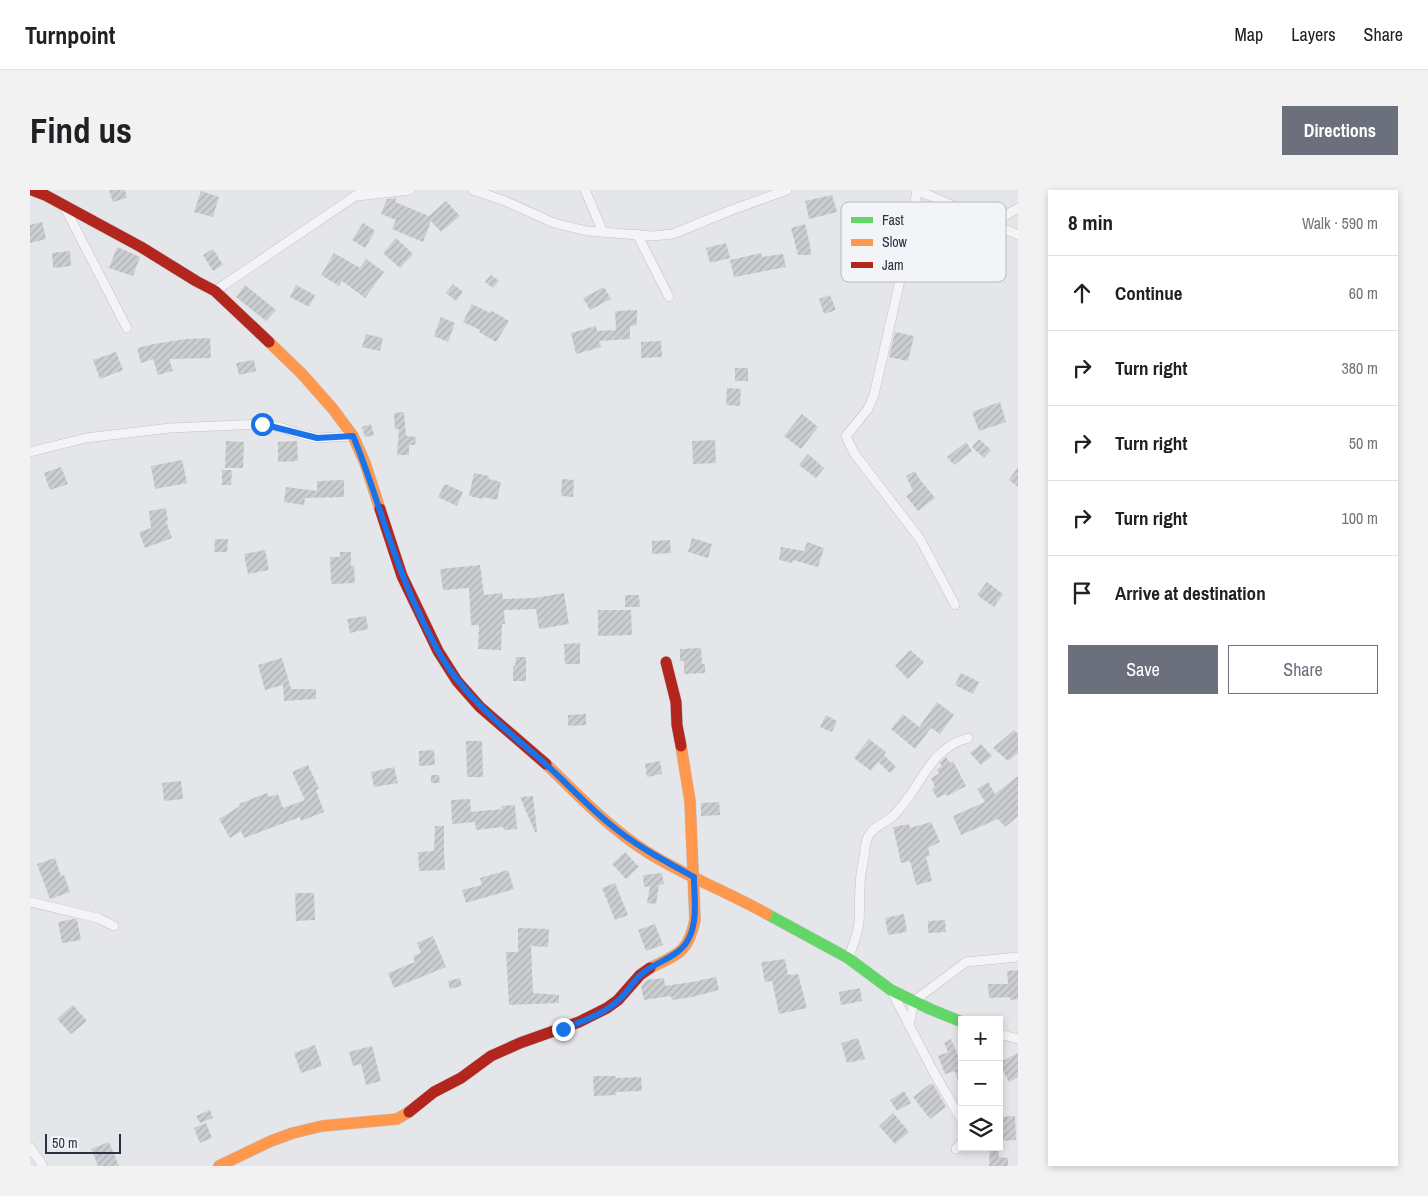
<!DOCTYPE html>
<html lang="en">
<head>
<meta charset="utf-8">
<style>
	:root { --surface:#fff; --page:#f2f2f2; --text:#202124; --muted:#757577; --line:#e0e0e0; --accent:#6c707d }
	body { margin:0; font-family:"Archivo Narrow",sans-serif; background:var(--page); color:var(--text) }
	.controls { position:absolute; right:15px; bottom:15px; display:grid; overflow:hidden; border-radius:0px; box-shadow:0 2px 8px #0003 }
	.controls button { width:45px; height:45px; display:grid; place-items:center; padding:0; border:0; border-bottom:1px solid var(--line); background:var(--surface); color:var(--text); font:25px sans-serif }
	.scale { position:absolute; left:15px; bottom:12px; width:76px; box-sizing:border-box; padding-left:5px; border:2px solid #2b3043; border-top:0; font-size:14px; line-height:18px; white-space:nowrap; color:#2b3043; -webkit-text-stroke:4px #f3f4f8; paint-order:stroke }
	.stop { position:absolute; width:15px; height:15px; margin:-11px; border:4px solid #1a73e8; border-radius:50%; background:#fff }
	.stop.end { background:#1a73e8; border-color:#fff; box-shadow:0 1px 5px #0008 }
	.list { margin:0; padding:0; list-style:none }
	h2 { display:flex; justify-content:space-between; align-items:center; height:65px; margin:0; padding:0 20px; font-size:21px }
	h2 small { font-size:16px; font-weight:400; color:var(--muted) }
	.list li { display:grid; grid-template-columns:32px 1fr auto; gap:15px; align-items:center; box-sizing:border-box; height:75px; padding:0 20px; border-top:1px solid var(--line) }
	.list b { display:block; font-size:19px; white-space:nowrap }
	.list em { font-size:16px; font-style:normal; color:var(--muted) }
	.actions { display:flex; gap:10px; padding:15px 20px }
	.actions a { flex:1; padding:11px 0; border:1px solid var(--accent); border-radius:0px; text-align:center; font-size:18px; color:var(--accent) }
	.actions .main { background:var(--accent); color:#fff }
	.icon { flex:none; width:28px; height:28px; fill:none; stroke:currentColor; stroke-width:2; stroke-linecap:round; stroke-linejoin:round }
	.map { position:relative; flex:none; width:988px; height:976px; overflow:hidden; border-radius:0px }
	header { display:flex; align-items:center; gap:30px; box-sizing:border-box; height:70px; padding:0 25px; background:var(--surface); border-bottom:1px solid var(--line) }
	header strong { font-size:24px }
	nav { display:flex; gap:28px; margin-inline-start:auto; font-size:18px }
	.intro { display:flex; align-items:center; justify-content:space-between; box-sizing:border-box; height:120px; padding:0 30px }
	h1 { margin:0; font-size:35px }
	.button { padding:12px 22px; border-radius:0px; background:var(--accent); color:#fff; font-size:18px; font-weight:700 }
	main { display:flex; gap:30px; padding:0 30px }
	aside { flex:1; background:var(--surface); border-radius:0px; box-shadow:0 2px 8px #0003 }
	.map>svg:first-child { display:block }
	.building { fill:url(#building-hatch) }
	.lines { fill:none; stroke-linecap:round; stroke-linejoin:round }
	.street-casing { stroke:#c2c3c7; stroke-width:10 }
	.fast-casing { stroke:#c2c3c7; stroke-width:12 }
	.slow-casing { stroke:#c2c3c7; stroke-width:12 }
	.jam-casing { stroke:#c2c3c7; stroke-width:12 }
	.street { stroke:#f4f4f6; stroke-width:9 }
	.fast { stroke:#63d668; stroke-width:11 }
	.slow { stroke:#ff974d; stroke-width:11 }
	.jam { stroke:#b3261e; stroke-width:11 }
	.route { stroke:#1a73e8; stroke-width:6 }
	.key { fill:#f3f4f8; stroke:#b7b9c2; stroke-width:1 }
	.key-label { font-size:14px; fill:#2b3043 }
</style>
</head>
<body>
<header>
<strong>Turnpoint</strong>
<nav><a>Map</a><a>Layers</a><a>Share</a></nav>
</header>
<div class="intro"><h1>Find us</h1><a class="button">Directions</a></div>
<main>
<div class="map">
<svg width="988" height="976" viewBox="0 0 988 976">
	<defs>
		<pattern id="building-hatch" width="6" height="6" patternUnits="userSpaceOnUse" patternTransform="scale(1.25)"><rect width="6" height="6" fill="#cccdd1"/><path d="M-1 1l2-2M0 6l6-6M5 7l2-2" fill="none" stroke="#afb0b5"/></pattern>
	</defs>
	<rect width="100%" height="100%" fill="#e5e6e9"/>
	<g class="building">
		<path d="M79,0H95L97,8L83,12Z"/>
		<path d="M171,1L189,7L183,27L164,22Z"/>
		<path d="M802,5L807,22L779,29L775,11Z"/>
		<path d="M366,8L365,12L399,26L416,11L430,26L411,42L401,31L393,52L362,39L366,30L351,24L357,9Z"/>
		<path d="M12,32L16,49L0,53V35Z"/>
		<path d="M333,33L344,40V43L335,58L322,50Z"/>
		<path d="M775,34L780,55L781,65H768L761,38Z"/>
		<path d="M366,48L383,64L370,78L353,63Z"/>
		<path d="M696,53L700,68L680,73L676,58Z"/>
		<path d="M87,57L110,67L103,86L79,78Z"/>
		<path d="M183,59L193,75L183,81L173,65Z"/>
		<path d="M40,61L41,76L23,78L22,63Z"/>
		<path d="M304,63L330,78L336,69L354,82L335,108L312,91L309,96L291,85Z"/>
		<path d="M731,63L732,67L753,64L756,77L704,87L700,70Z"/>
		<path d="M461,85L469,91L463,98L455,92Z"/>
		<path d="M423,94L433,102L426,111L416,103Z"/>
		<path d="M215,95L246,120L236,131L206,107Z"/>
		<path d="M266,95L285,105L279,117L260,107Z"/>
		<path d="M574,97L581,109L560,120L553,108Z"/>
		<path d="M800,105L806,120L794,124L789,109Z"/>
		<path d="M442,114L460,123L462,121L479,131L466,152L449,142L450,140L433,132Z"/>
		<path d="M607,120V135L600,136V149L569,151L571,157L546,164L541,143L566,136L567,141L586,140L585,121Z"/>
		<path d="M411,127L425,133L418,152L404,146Z"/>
		<path d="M865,142L884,146L878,171L859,167Z"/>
		<path d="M336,144L353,148L350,161L332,157Z"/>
		<path d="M180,148L181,168L139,169L143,181L128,185L123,169L111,173L107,158L124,154L156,149Z"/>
		<path d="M631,151L632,167L611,168V152Z"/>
		<path d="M86,162L93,180L70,189L63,170Z"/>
		<path d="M224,170L226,181L209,185L206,173Z"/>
		<rect x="705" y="178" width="13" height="13"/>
		<path d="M697,198L711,199L710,216L696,215Z"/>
		<path d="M970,212L976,232L949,241L942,222Z"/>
		<path d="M374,222L376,246L386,247L385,255H379V265H367L369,239H365L364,223Z"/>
		<path d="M772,224L788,237L771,259L754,246Z"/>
		<path d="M341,234L344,245L335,247L332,237Z"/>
		<path d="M949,249L961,260L954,268L942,257Z"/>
		<path d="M685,250L686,273L663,274L662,251Z"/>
		<path d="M196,251L214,252L213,278H195Z"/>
		<path d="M267,251L268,271L248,272V252Z"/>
		<path d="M936,252L942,261L924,275L917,267Z"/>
		<path d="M778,264L794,278L786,288L769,275Z"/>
		<path d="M152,270L157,293L125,299L121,276Z"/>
		<path d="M31,277L38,294L20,300L14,283Z"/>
		<path d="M988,277V297L979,290Z"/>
		<path d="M192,280H202L201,295H192Z"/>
		<path d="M885,281L888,287L905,308L888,321L876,306L883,301L876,286Z"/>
		<path d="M444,283L459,286V289L471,292L467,310L454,307L453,309L439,306Z"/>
		<path d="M532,289L544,290L543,307L531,306Z"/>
		<path d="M314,290V307L275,308L274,315L254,312L256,297L287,301V291Z"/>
		<path d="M415,294L433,302L427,316L408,307Z"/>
		<path d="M136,318L138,331H136L142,348L115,358L109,342L121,338L119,321Z"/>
		<path d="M662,348L682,354L678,368L658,362Z"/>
		<path d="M185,349H198L197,362H184Z"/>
		<path d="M640,350L641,363L622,364V351Z"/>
		<path d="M777,352L794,358L788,377L763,370L762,373L749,370L751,357L774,361Z"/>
		<path d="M235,360L239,380L218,384L214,364Z"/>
		<path d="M310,362H321V376H324L325,393L301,394L300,367H310Z"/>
		<path d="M450,375L454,405L472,403L473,409L505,408L534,403L539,434L509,439L506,419L474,420L475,434H472L471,460L448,459L449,435H441L439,398L413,400L410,379Z"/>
		<path d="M957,392L973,404L964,417L947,405Z"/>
		<path d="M595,405H609L610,417H595Z"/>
		<path d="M568,420H601L602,445L568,446Z"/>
		<path d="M336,426L338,439L320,443L317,429Z"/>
		<path d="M550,453V474H535L534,454Z"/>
		<path d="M671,458L672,474H675V483L654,484V471H650V459Z"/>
		<path d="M880,460L894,472L878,489L865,476Z"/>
		<path d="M486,467H496V491H483V476H485Z"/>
		<path d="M252,468L261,499H286V509L254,511L253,495L235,500L228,475Z"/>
		<path d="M931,483L949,492L943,504L925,495Z"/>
		<path d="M907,512L924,525L910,544L901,538L885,559L861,539L873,524L889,537Z"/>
		<path d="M556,524V535L538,536V525Z"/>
		<path d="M796,525L807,531L802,542L790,537Z"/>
		<path d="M984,540L988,544V563L978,571L963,558Z"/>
		<path d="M839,549L856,562L854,565L866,577L860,583L848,572L841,581L824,568Z"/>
		<path d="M436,551H452L453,587H437Z"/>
		<path d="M951,554L962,566L951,575L940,563Z"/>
		<path d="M404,560L405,575L389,576V561Z"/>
		<path d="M916,567L920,573L923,571L936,596L917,606L916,604L907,608L902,599L905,597L901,588L909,584L907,579L912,577L910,573Z"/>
		<path d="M630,571L632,584L617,587L615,574Z"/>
		<path d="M278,575L289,599L286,600L294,622L271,631L270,627L214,648L211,641L200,648L189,629L210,616L209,614L237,603L239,607L248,604L253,618L275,610L262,582Z"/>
		<path d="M364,577L368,593L344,597L341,582Z"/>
		<path d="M401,585H409L410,593H401Z"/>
		<path d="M988,586V626L975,637L968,629L931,645L923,626L955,612L947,599L958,592L965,604Z"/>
		<path d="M151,591L153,609L134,611L132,593Z"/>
		<path d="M503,606L507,642H505L490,607Z"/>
		<path d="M440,609L441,622L472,619L471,616L485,615L487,639L474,640L473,637L446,640L445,632L422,634L421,610Z"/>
		<path d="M689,612L690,625L671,626V613Z"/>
		<path d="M901,632L910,652L898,658L900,666L896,667L902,691L886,695L880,671L871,673L863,637L879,634L880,638Z"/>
		<path d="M405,636H414V661L415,680L389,681L388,662L404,661Z"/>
		<path d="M595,662L609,677L596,689L582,674Z"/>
		<path d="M25,668L31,686L34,685L40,702L20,709L7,674Z"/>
		<path d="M478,680L484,699L436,713L432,700L452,695L450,688Z"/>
		<path d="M632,683L634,694L629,695L626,714L617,713L620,696L614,697L613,685Z"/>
		<path d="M585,693L598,725L585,730L572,698Z"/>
		<path d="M265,703H284L285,730L266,731Z"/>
		<path d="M874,724L877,742L858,745L855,728Z"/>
		<path d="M44,729H47L51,750L32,753L28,732Z"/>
		<path d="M915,730L916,742L898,743V731Z"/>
		<path d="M625,734L633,755L616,761L608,740Z"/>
		<path d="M488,738L519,739L518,757L501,756L503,803L529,805V813L479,815L476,762H488Z"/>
		<path d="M403,746L416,777L364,798L358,783L385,772L383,766L391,763L387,753Z"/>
		<path d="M755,769L758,785L768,784L777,818L749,824L742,791L735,792L731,772Z"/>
		<path d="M988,780V809L980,810V807L959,808L958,794H978L977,781Z"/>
		<path d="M686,787L689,800L662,807L642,810L641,806L614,810L611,796L617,790L634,788L635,796L662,792Z"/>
		<path d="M430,788L432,796L420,799L418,791Z"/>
		<path d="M830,798L832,811L811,815L809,802Z"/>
		<path d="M43,815L57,831L41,844L27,829Z"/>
		<path d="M828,848L835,869L817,873L811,853Z"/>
		<path d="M921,849L932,876V895L930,896L925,881L915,884L908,866L918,862L914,853Z"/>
		<path d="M285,855L292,876L271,883L264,863Z"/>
		<path d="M342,856L351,891L336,895L331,874L323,876L319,862Z"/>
		<path d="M988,863V887L979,892L969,873Z"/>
		<path d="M563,886H586V888L611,887L612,901L586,902V905L564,906Z"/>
		<path d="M900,894H903L916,917L900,929L883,907Z"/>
		<path d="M874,901L881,913L867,921L860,910Z"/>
		<path d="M180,920L183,928L170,933L166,926Z"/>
		<path d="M863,923L879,942L865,954L849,936Z"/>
		<path d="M985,926L986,950L969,951V927Z"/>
		<path d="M176,933L182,948L170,953L164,938Z"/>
		<path d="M79,952L89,976H68L61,959Z"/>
		<path d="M960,957H968L969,967L978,968V976H959Z"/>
	</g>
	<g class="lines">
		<defs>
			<g id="street">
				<path d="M443,0L475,11L524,33L557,41L622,46L643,44L699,21L757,0"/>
				<path d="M555,0L573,42"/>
				<path d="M885,0L901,6L988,45"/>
				<path d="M887,1L876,64L844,205L838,219L816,246L824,263L890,349L925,415"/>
				<path d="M328,6L380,0"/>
				<path d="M34,16L97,138"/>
				<path d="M963,33L988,18"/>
				<path d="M607,44L639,107"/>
				<path d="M185,101L334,0"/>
				<path d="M0,262L56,248L140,238L232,234L249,237L270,244L287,248L323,246"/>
				<path d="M0,712L68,728L84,736"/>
				<path d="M818,768C823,756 828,745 829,732C830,720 829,709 830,697C830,687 832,677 834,667C835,660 835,651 839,645C844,636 856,633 863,626C891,600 897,559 938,548"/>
				<path d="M861,800L903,881L932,931"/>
				<path d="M879,835L884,811L936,772L988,767"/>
				<path d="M969,844L988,849"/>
				<path d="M0,957L13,976"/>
				<path d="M926,959L932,952"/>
			</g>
			<path id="fast" d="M737,724L818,768L861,800L900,819L932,832"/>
			<g id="slow">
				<path d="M239,152L272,184L303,219L323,246L335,273L350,319"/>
				<path d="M516,574C548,605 579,638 617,662C655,686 698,702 737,724"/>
				<path d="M620,778C648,764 658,763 665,730L660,611L651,556"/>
				<path d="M189,976L241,951L263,943L292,936L367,929L379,922"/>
			</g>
			<g id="jam">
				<path d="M2,0L15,5L111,57L166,91L185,101L239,152"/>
				<path d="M350,319L372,386L408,461L427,491L450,517L516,574"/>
				<path d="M636,472L646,512L647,535L651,556"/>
				<path d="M379,922L404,902L431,888L461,866L490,853L549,832L577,818L588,810L610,785L620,778"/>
			</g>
		</defs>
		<use href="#street" class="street-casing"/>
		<use href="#fast" class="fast-casing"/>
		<use href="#slow" class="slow-casing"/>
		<use href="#jam" class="jam-casing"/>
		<use href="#street" class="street"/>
		<use href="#fast" class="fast"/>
		<use href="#slow" class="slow"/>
		<use href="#jam" class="jam"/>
	</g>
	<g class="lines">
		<path class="route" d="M232,234L287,248L323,246C338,281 348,317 361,353C373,390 389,426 408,461C433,506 473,537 511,570C535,591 556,615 581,635C606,656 635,671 664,687C664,707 668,730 659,748C650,767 629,770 614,782C604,789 599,800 591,808C576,823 553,831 533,839"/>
	</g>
	<rect x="811" y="12" width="165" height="80" rx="8" class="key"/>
	<rect x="821" y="27" width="22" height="6" fill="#63d668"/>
	<rect x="821" y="49" width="22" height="7" fill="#ff974d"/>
	<rect x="821" y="72" width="22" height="6" fill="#b3261e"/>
	<g class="key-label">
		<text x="852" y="35">Fast</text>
		<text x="852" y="57">Slow</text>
		<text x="852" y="80">Jam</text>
	</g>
</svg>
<div class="controls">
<button>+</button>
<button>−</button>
<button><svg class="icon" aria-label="layers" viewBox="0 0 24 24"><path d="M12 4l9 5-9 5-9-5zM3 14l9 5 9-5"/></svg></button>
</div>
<div class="scale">50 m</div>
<div class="stop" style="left:232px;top:234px"></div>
<div class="stop end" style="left:533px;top:839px"></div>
</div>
<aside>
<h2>8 min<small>Walk · 590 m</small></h2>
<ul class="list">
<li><svg class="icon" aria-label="ahead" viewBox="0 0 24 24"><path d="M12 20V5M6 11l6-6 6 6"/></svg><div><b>Continue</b></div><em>60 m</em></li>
<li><svg class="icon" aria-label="right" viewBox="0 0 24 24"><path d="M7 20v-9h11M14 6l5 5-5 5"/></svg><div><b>Turn right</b></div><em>380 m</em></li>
<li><svg class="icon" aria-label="right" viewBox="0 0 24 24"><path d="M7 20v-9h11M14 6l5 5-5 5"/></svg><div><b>Turn right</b></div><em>50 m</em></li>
<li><svg class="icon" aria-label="right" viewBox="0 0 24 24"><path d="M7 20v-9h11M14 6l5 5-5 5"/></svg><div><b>Turn right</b></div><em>100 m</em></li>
<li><svg class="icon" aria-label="arrive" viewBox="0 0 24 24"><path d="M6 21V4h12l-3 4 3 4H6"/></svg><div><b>Arrive at destination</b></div></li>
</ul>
<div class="actions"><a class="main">Save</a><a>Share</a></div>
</aside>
</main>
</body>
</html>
